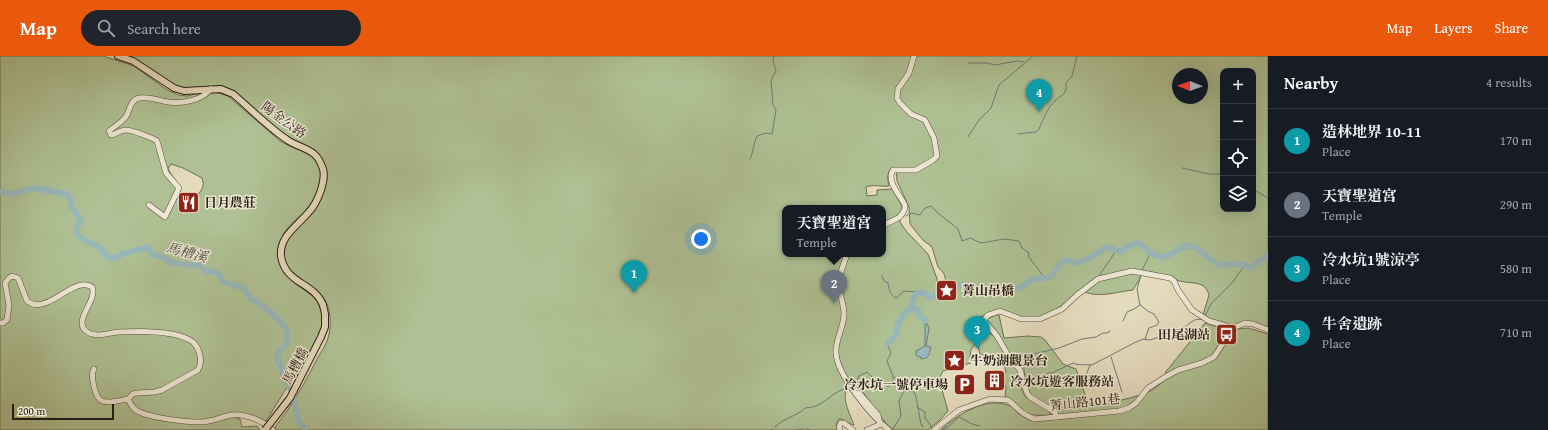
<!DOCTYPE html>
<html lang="en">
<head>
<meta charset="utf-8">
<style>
	:root { --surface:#171b24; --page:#20242c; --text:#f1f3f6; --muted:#9ea1a6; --line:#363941; --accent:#ea580c }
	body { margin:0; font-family:"Gentium Book Plus","Noto Serif TC",serif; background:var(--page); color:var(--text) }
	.controls { position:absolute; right:12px; top:12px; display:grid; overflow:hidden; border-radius:8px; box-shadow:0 4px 16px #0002 }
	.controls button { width:36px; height:36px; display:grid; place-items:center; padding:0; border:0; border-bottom:1px solid var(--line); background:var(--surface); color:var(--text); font:20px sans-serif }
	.compass { position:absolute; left:1172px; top:12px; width:36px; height:36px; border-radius:50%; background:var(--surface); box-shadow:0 4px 16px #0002; rotate:271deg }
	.scale { position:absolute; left:12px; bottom:10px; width:102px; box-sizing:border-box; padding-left:4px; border:2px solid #2a1e13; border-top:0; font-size:11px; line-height:14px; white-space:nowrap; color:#2a1e13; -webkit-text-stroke:3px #ede7d3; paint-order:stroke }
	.you { position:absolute; left:701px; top:183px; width:14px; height:14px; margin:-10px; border:3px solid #fff; border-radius:50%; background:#1a73e8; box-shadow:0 0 0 6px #1a73e833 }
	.badge { display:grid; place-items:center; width:26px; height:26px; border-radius:50%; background:var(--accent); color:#fff; font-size:13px; font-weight:700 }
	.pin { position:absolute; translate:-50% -33px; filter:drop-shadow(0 1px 2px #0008) }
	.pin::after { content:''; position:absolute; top:21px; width:14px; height:12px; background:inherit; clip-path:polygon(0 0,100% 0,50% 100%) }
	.popup { position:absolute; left:782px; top:149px; width:104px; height:52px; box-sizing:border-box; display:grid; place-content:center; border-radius:8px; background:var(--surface); filter:drop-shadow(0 1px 3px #0005); font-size:13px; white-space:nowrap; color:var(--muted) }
	.popup b { font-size:15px; color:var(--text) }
	.popup::after { content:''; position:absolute; left:50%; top:100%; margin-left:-8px; border:8px solid transparent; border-top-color:var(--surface) }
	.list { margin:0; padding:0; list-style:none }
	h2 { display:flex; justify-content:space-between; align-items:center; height:52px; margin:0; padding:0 16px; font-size:17px }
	h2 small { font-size:13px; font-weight:400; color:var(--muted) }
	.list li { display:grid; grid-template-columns:26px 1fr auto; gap:12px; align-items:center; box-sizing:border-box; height:64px; padding:0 16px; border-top:1px solid var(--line) }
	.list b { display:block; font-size:15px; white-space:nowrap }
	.list p { margin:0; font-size:13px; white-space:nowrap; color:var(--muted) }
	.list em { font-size:13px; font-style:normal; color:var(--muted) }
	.icon { flex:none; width:22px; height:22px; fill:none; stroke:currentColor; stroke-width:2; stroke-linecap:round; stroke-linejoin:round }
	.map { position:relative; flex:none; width:1268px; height:374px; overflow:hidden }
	header { display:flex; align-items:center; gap:24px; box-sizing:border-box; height:56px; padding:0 20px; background:var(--accent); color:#fff }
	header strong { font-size:19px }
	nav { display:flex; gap:22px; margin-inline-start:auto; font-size:14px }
	.search { width:280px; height:36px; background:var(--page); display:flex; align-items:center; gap:10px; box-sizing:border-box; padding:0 14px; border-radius:22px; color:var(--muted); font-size:15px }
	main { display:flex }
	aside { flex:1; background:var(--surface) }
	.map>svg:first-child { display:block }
	.green { fill:#afc194; stroke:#6c7054; fill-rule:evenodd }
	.water { fill:#98b8ba; stroke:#6c7a77 }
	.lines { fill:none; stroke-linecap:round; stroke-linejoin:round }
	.stream { stroke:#6c7a77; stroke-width:1 }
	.river { stroke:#98b8ba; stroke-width:6 }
	.minor-casing { stroke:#584d3d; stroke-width:6 }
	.major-casing { stroke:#2a1e13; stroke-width:8 }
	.minor { stroke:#ede7d3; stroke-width:5 }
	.major { stroke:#e4dabc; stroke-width:6 }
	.major-bridge-casing { stroke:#2a1e13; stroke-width:8; stroke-linecap:butt }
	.major-bridge { stroke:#e4dabc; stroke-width:6 }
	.labels { text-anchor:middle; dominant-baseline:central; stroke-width:3; stroke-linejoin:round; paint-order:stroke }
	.street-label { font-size:13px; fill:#2a1e13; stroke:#ede7d3 }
	.poi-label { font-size:13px; font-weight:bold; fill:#2a1e13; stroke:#ede7d3; text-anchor:start }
	.water-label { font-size:14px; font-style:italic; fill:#4b4c45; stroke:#ede7d3 }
</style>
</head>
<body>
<header>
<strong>Map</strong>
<div class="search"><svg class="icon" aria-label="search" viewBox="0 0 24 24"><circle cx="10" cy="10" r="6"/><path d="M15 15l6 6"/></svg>Search here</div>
<nav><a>Map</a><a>Layers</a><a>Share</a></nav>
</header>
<main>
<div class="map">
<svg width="1268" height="374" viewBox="0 0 1268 374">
	<rect width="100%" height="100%" fill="#e4dabc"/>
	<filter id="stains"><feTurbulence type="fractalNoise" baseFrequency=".005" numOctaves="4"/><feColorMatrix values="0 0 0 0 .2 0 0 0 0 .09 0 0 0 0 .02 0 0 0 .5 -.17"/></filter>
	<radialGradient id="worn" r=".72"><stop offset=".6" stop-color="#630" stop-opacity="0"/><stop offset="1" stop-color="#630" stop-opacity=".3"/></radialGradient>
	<g class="green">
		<path d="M0,0H103L134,10L167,34L179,39L187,40L199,37L214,36L228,40L280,85C291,92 306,94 315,103C331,119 316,144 303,157C298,162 291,168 286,174C281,181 281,189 281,197C280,221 293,226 310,238C321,246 324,262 321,274C318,286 308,298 302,309C289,327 278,346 266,365L235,360L236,362L240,363L242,371L257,370L260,374H0ZM171,108L183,112L202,122C205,131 202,134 196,140L180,138C181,126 172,123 168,112Z"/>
		<path d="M124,0H1268V271L1247,265L1232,270L1230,268L1208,263L1203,259L1209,239C1208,235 1206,231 1202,229C1196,226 1186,227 1180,225C1167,221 1156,216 1143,215L1139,224L1133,234C1115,236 1097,243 1080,234C1065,248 1044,266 1021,262C1015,261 1009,256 1004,254L980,261C979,268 988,277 994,280C1001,290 1010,301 1017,313C1022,322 1018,333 1026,341C1033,348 1048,349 1051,359C1040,359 1028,361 1020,353C1015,347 1011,344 1005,340L1006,332L1004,323V317L1006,316L1004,309H999L998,307L994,309C992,302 986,300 980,298L977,287C969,292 970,299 971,307L943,315L939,323L948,355L940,364L928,374H894L887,369L859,331L852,330C852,330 847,333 847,334C841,341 851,361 854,369C848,368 845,363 839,363L836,368L837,374H810L806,373L793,374H276L275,371C292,350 306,325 318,301C322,295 326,289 328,282C332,270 331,251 323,241C309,223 280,221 284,191C287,175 313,155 321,140C324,134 322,111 322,103L296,87L218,30L189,33L175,31ZM1223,15H1253V153H1223ZM1178,18H1202V42H1178ZM896,111L897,125L909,151L910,168L923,184L932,191L938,211C945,218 945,218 946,229L943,231H940L928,198L906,175L900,166L902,150L892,133L877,134V139L867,140L866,131C874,128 881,131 889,130C887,122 886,113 896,111ZM785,152H883V198H785Z"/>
		<path d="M996,259H999L1004,282L1028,280L1041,281L1045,284L1063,308L1076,313L1088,347C1098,351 1143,340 1152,334C1157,331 1161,327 1165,324L1166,315L1169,312L1205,267L1228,274L1248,272L1268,278V374H941C957,359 984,341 1008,349C1013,350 1015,355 1019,358C1031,365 1045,364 1058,363C1055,345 1041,350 1031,339C1025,330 1025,317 1023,308L1011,299L988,267L987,263Z"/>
	</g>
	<path class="water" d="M925,264L929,272L926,290L931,291C928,296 932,302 921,303V301H919L916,299V295L925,290Z"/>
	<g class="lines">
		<g class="stream">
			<path d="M969,7H987L995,9L1017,5L1024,6"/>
			<path d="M1027,77L1036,76L1039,73C1043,64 1048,51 1055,45C1062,38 1067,39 1066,27L1072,20L1077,0"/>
			<path d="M1018,78L1026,77"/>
			<path d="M968,81L979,64L991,52L999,29L1033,0"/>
			<path d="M750,103C754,95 753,88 757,80L766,77L772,78L776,54L773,49L771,24L776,15L773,5L774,0"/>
			<path d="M1182,112L1209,118H1223"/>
			<path d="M1253,133L1268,142"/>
			<path d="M906,160L911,157L920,159L925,152L931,150L938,157L958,173L962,185L970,182L981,187L1004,183L1019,185L1022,192L1029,197L1028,200L1045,222"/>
			<path d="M1142,214L1151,196"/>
			<path d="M1141,219L1137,233L1140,249L1149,256"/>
			<path d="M882,220L884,225L888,227C889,233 890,239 896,242L904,235L918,236"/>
			<path d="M1099,220L1116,195"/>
			<path d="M1205,260L1211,248L1232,227L1244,210"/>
			<path d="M1123,265L1127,256L1134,253L1140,249"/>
			<path d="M1145,283L1149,272L1157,269L1159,266L1154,258L1150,256"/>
			<path d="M1111,301L1122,336"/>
			<path d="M1015,302L1019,300H1025L1059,292L1082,283L1096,281L1103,277H1107L1110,275"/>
			<path d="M894,321L905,327L909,335L914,336L916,341L921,368L923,371"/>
			<path d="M1025,323L1038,320L1043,321L1048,317H1052L1073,307C1080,310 1085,308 1092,309L1134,287L1143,283L1150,284L1163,280L1167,275H1171L1176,272C1185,275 1187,267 1195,264C1197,263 1200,264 1202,263"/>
			<path d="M851,326L856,327L859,320L867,316L876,325L882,323L888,331L893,327V320L887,305L891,297L888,290V287"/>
			<path d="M1081,332L1090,309"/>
			<path d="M917,351L925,356V362L930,368L932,372"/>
			<path d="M775,371C783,362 798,360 805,352C823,352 829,338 844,333L847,329"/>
			<path d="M893,373L901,360L899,345L905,333L895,330L894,329"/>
			<path d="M771,374L772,373"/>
			<path d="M941,374L948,371L959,361L972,368L980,370"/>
		</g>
		<g class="river">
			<path d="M0,136L13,138L33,132L67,138L70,141V148L81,165C66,185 93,184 103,194C105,196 107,200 108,202H115C123,196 137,195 147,191L153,199C160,199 165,203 171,206C181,209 190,209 200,209L205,215C215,215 219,216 223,226L243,232L251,243L271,256L286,272L288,281L285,290L279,295L277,304L282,313L284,321L292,335L299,366L302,368L305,374"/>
			<path d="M925,264L919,259L918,254L912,251C911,246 915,239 918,236C924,236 926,240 932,241L937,237L946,236L952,232L964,228L984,235L1000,236L1015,233L1022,231L1031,224L1050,221L1054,217L1060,207L1068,204C1071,205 1073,207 1077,207C1084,206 1100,196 1106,191L1112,192L1120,196L1129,190L1139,187C1145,191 1149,197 1157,200C1171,204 1179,188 1192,190C1199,191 1210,205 1218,208C1225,210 1232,208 1240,208C1244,209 1248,211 1252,212L1259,204L1266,202L1268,198"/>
			<path d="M888,287C899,278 895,279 898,268C901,261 906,255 912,251"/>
		</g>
		<defs>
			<g id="minor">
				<path d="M149,149L165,161L179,132L166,117L157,85C153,82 132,74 126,74C121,74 116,78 111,79L109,75C116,69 122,67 127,59C130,52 131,44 139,42C150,40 159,45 169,46C183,48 202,44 211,33"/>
				<path d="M883,169C893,164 905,162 905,149C900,139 886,125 893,114H916L933,104L937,100L934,82L925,64L911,58L900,47L897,42L898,33L909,17L914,0"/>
				<path d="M847,198C844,207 839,218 839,228C839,238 844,248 844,258C844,271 835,284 836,297C837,319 872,361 889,374"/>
				<path d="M0,267H3L7,264L9,249L5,227L9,222L12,220L18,222L27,245C47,261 73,219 92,231C98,244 74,263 85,274C94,283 107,277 118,276C137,275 177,274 193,286C196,289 198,292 199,296C201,302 201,309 198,314L162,334L155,336L137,337L133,338L128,343C130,347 132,352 137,355C151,362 184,366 201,366C211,366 221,361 231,359C245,357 263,365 273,374"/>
				<path d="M94,313C90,319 95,342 102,345C109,348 121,344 128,343"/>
				<path d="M859,337L878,359L879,363"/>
				<path d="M1056,361L1055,356L1030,341L1027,337L1020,314L1008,299L997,280L984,264L988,259L1000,255L1021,263H1040L1062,253L1077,239L1098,223L1132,215L1170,222L1174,225L1178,234L1192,254L1209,265L1233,272"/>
				<path d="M840,374L839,371L841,367H844L853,374"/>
				<path d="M867,374L881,368"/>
				<path d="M934,374L959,354L990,343L1008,344C1018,352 1022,359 1035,363L1119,355L1129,352L1136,347L1148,332L1167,320L1178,314L1202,307L1214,301L1233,272L1245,267L1253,268L1268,274"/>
			</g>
			<path id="major" d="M118,0L133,5L174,32L184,35L221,33L233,38C251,53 270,73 289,85C297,90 307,92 314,98C319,102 321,107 323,113C325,120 323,127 321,134C318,143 314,151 308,157C297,170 279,181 281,200C285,228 314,226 323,249"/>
		</defs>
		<use href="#minor" class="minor-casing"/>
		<use href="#major" class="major-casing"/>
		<use href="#minor" class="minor"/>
		<use href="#major" class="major"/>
		<defs>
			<path id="major-bridge" d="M265,374L290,342L321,281L325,271V258L323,249"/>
		</defs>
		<use href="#major-bridge" class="major-bridge-casing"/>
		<use href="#major-bridge" class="major-bridge"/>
	</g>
	<defs>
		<symbol id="restaurant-square" viewBox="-11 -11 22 22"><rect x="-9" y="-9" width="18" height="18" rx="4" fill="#8f2418" stroke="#ede7d3"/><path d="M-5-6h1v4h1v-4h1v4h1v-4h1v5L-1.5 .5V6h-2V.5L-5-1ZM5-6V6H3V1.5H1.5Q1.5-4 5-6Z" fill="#fff"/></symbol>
		<symbol id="sight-square" viewBox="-11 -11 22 22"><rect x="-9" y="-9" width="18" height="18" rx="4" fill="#8f2418" stroke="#ede7d3"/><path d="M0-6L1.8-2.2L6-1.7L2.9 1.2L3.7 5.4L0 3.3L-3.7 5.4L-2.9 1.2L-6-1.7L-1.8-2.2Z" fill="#fff"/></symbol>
		<symbol id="bus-square" viewBox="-11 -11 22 22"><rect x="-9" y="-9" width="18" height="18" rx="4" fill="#8f2418" stroke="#ede7d3"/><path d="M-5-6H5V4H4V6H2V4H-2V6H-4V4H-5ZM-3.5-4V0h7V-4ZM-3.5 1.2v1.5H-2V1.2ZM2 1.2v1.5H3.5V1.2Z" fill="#fff"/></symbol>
		<symbol id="building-square" viewBox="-11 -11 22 22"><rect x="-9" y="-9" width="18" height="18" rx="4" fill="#8f2418" stroke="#ede7d3"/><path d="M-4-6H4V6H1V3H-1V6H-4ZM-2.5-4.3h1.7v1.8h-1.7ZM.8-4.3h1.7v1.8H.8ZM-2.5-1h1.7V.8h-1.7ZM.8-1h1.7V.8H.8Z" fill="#fff"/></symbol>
		<symbol id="parking-square" viewBox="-11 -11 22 22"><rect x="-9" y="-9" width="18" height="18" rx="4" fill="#8f2418" stroke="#ede7d3"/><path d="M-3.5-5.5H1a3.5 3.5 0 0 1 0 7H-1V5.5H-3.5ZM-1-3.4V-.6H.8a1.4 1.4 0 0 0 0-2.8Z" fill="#fff"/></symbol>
	</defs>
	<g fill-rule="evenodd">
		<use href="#restaurant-square" x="176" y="134" width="25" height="25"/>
		<use href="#sight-square" x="934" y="222" width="25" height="25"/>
		<use href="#bus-square" x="1214" y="266" width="25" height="25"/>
		<use href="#sight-square" x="942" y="292" width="25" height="25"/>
		<use href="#building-square" x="982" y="312" width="25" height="25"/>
		<use href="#parking-square" x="952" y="316" width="25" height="25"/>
	</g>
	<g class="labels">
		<g class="street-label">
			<text transform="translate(284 64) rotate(36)">陽金公路</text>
			<text transform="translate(295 310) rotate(-62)">馬槽橋</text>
			<text transform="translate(1085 346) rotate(-6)">菁山路101巷</text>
		</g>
		<g class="poi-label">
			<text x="204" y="146">日月農莊</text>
			<text x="962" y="234">菁山吊橋</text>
			<text x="1210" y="278" text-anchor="end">田尾湖站</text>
			<text x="970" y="304">牛奶湖觀景台</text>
			<text x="1010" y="325">冷水坑遊客服務站</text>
			<text x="948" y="328" text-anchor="end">冷水坑一號停車場</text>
		</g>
		<g class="water-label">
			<text transform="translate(187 196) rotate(15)">馬槽溪</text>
		</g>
	</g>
	<rect width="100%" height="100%" filter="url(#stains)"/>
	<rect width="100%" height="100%" fill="url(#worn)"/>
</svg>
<div class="controls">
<button>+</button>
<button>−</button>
<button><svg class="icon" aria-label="locate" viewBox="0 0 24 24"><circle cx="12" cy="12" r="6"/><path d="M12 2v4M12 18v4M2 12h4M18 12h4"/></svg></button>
<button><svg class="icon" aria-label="layers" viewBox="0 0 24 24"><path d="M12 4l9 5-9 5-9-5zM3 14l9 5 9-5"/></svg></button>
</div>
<svg class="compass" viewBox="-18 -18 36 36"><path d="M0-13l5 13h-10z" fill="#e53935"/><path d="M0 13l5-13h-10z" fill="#9ea1a6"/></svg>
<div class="scale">200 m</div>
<div class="you"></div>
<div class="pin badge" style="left:634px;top:237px;background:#0f9aa8">1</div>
<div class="pin badge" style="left:834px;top:247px;background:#6b7280">2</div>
<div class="popup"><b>天寶聖道宮</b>Temple</div>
<div class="pin badge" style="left:977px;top:293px;background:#0f9aa8">3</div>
<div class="pin badge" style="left:1039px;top:56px;background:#0f9aa8">4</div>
</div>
<aside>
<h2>Nearby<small>4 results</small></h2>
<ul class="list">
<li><span class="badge" style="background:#0f9aa8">1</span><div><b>造林地界 10-11</b><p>Place</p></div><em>170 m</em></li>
<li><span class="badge" style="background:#6b7280">2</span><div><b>天寶聖道宮</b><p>Temple</p></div><em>290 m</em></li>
<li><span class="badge" style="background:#0f9aa8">3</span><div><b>冷水坑1號涼亭</b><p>Place</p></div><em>580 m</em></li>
<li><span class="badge" style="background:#0f9aa8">4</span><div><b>牛舍遺跡</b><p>Place</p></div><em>710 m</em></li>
</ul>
</aside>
</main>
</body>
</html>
